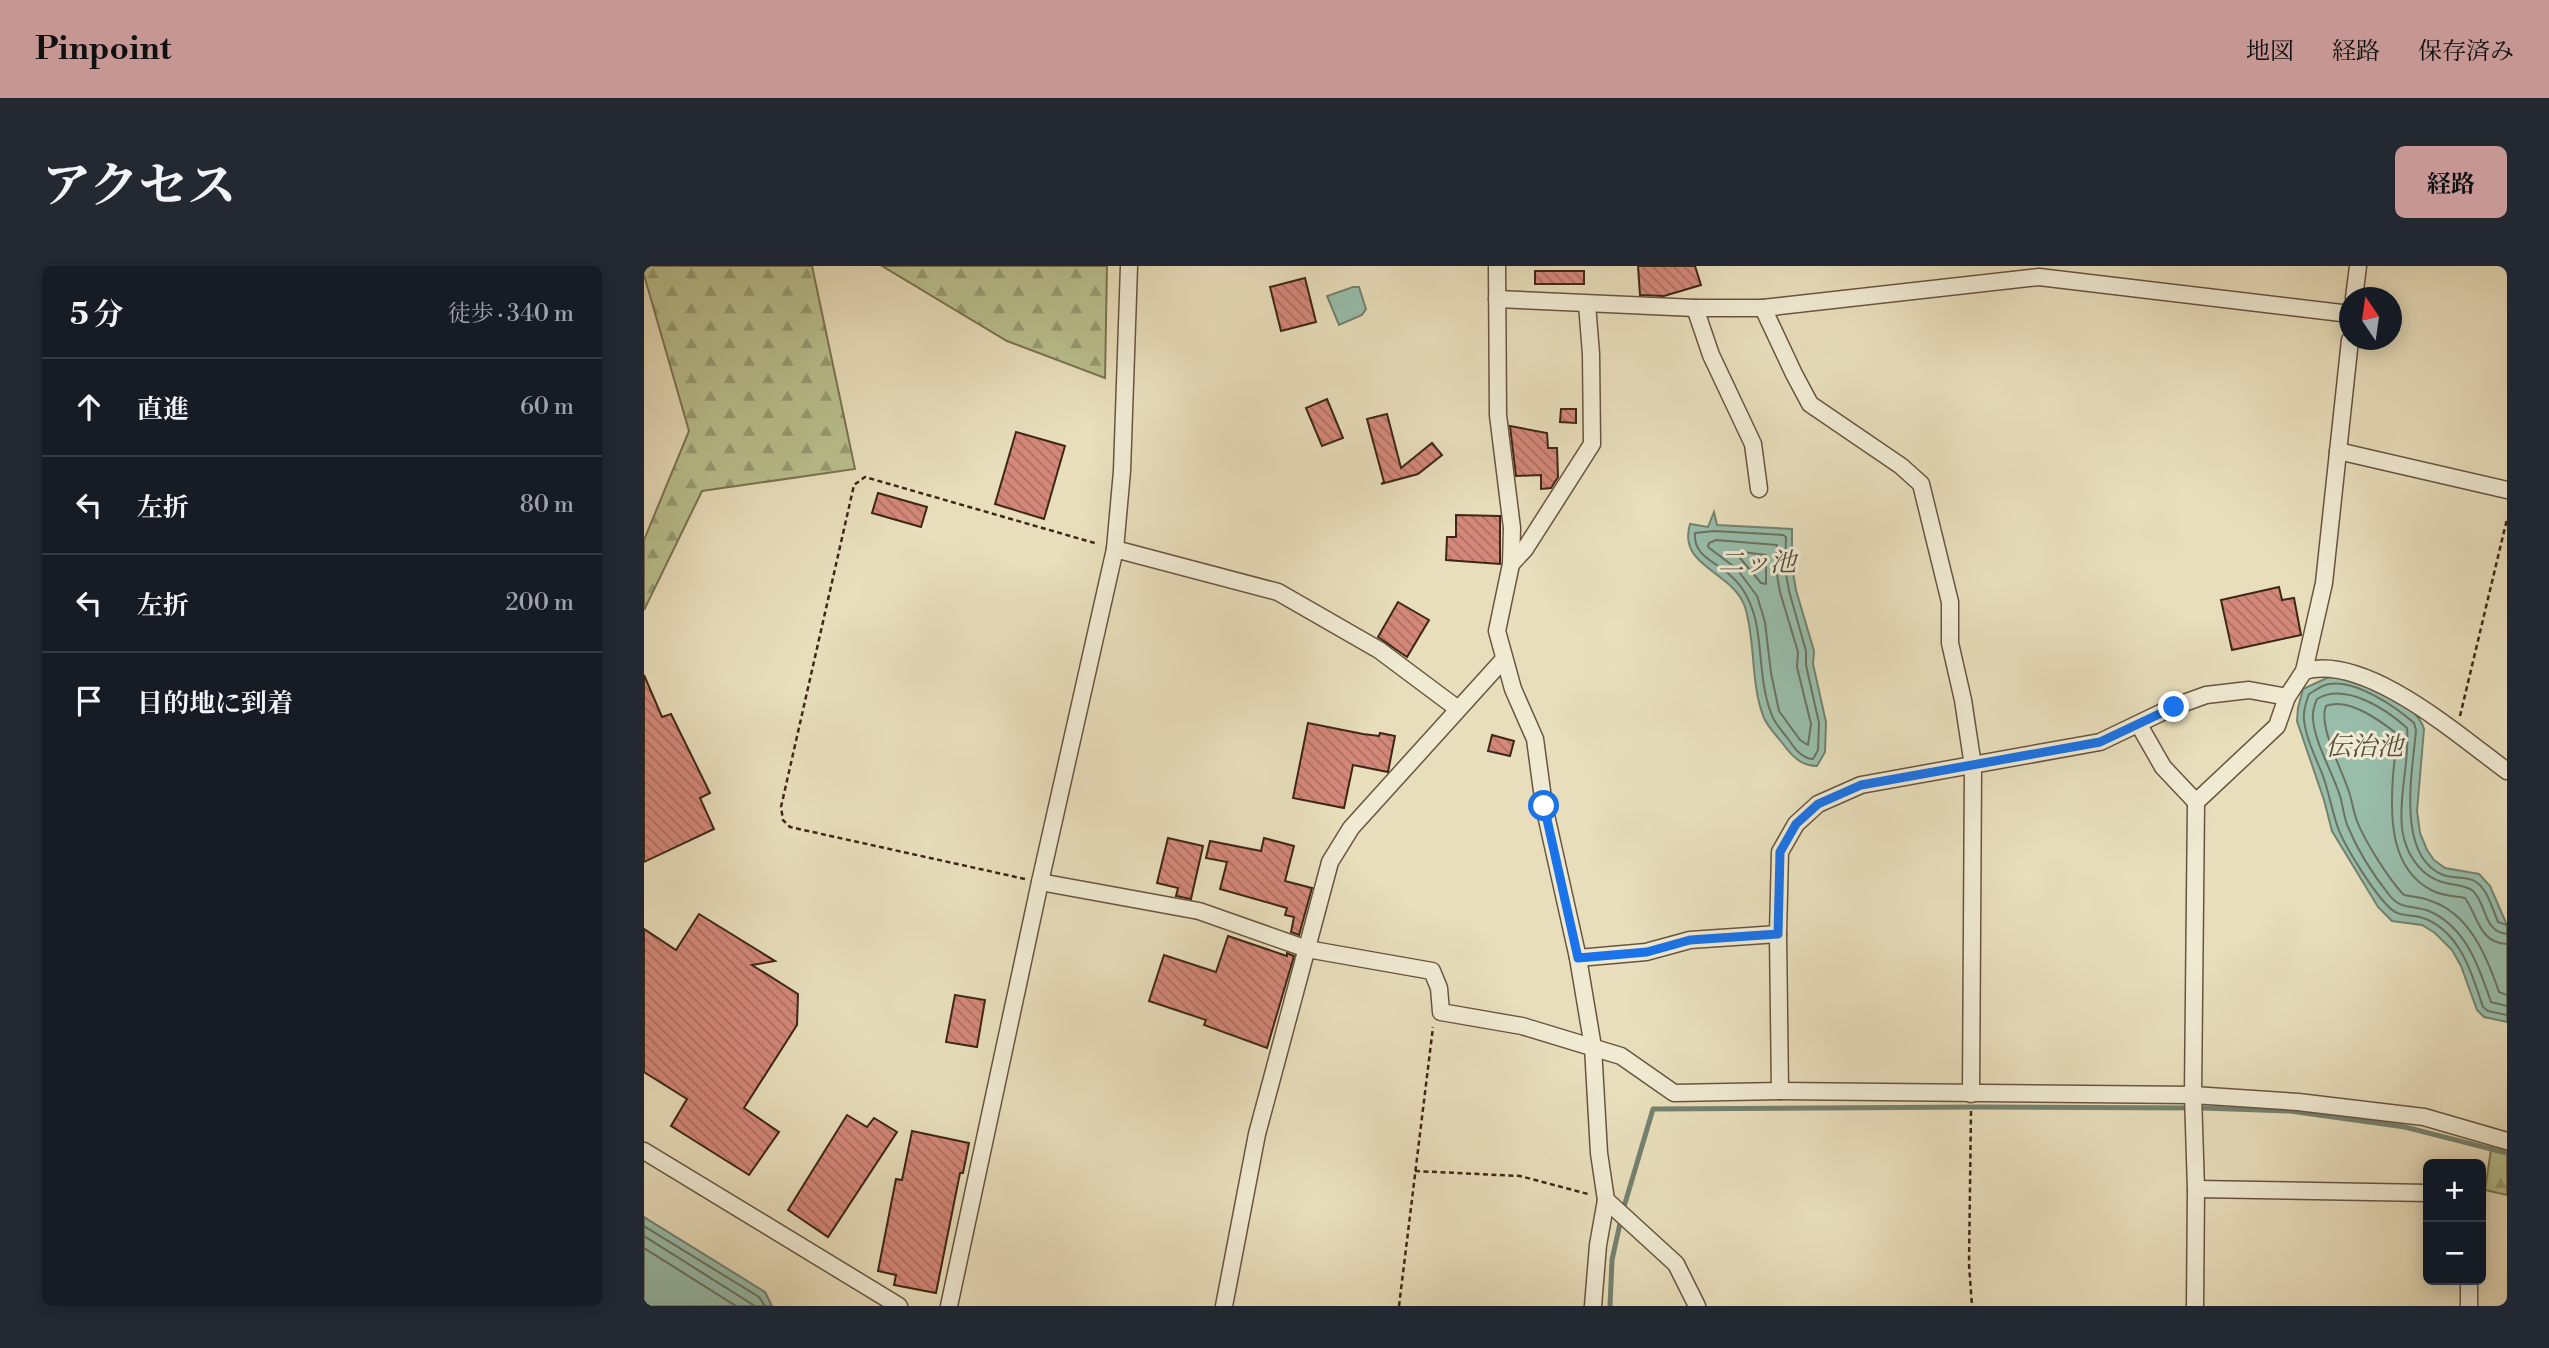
<!DOCTYPE html>
<html lang="ja">
<head>
<meta charset="utf-8">
<style>
	:root { --surface:#171b24; --page:#242831; --text:#f1f3f6; --muted:#9ea1a6; --line:#363941; --accent:#c59692 }
	body { margin:0; font-family:"Libre Bodoni","Noto Serif JP",serif; background:var(--page); color:var(--text) }
	.controls { position:absolute; right:21px; bottom:21px; display:grid; overflow:hidden; border-radius:10px; box-shadow:0 4px 18px #0003 }
	.controls button { width:63px; height:63px; display:grid; place-items:center; padding:0; border:0; border-bottom:2px solid var(--line); background:var(--surface); color:var(--text); font:35px sans-serif }
	.compass { position:absolute; left:1695px; top:21px; width:63px; height:63px; border-radius:50%; background:var(--surface); box-shadow:0 4px 18px #0003; rotate:347deg }
	.stop { position:absolute; width:21px; height:21px; margin:-16px; border:5px solid #1a73e8; border-radius:50%; background:#fff }
	.stop.end { background:#1a73e8; border-color:#fff; box-shadow:0 2px 7px #0008 }
	.list { margin:0; padding:0; list-style:none }
	h2 { display:flex; justify-content:space-between; align-items:center; height:91px; margin:0; padding:0 28px; font-size:30px }
	h2 small { font-size:23px; font-weight:400; color:var(--muted) }
	.list li { display:grid; grid-template-columns:46px 1fr auto; gap:21px; align-items:center; box-sizing:border-box; height:98px; padding:0 28px; border-top:2px solid var(--line) }
	.list b { display:block; font-size:26px; white-space:nowrap }
	.list em { font-size:23px; font-style:normal; color:var(--muted) }
	.icon { flex:none; width:38px; height:38px; fill:none; stroke:currentColor; stroke-width:2; stroke-linecap:round; stroke-linejoin:round }
	.map { position:relative; flex:none; width:1863px; height:1040px; overflow:hidden; border-radius:10px }
	header { display:flex; align-items:center; gap:42px; box-sizing:border-box; height:98px; padding:0 35px; background:var(--accent); color:#111 }
	header strong { font-size:33px }
	nav { display:flex; gap:38px; margin-inline-start:auto; font-size:24px }
	.intro { display:flex; align-items:center; justify-content:space-between; box-sizing:border-box; height:168px; padding:0 42px }
	h1 { margin:0; font-size:49px }
	.button { padding:18px 32px; border-radius:10px; background:var(--accent); color:#111; font-size:24px; font-weight:700 }
	main { display:flex; gap:42px; padding:0 42px }
	aside { flex:1; background:var(--surface); border-radius:10px; box-shadow:0 4px 18px #0003 }
	.map>svg:first-child { display:block }
	.forest { fill:url(#forest-firs); stroke:#7c7452; stroke-width:2 }
	.water { fill:#98bdab; stroke:#74816f; stroke-width:2 }
	.lines { fill:none; stroke-linecap:round; stroke-linejoin:round }
	.shore { stroke:#6b7260; stroke-width:2 }
	.stream { stroke:#74816f; stroke-width:5 }
	.building { fill:url(#building-back-hatch); stroke:#3e2716; stroke-width:2 }
	.minor-casing { stroke:#68553f; stroke-width:19 }
	.path { stroke:#3e2716; stroke-width:2.5; stroke-dasharray:5 3.5; stroke-linecap:butt }
	.minor { stroke:#f0ead3; stroke-width:16 }
	.route { stroke:#1a73e8; stroke-width:9 }
	.labels { text-anchor:middle; dominant-baseline:central; stroke-width:6; stroke-linejoin:round; paint-order:stroke }
	.water-label { font-size:26px; font-style:italic; fill:#544c3b; stroke:#f0ead3 }
</style>
</head>
<body>
<header>
<strong>Pinpoint</strong>
<nav><a>地図</a><a>経路</a><a>保存済み</a></nav>
</header>
<div class="intro"><h1>アクセス</h1><a class="button">経路</a></div>
<main>
<aside>
<h2>5 分<small>徒歩 · 340 m</small></h2>
<ul class="list">
<li><svg class="icon" aria-label="ahead" viewBox="0 0 24 24"><path d="M12 20V5M6 11l6-6 6 6"/></svg><div><b>直進</b></div><em>60 m</em></li>
<li><svg class="icon" aria-label="left" viewBox="0 0 24 24"><path d="M17 20v-9H6M10 6l-5 5 5 5"/></svg><div><b>左折</b></div><em>80 m</em></li>
<li><svg class="icon" aria-label="left" viewBox="0 0 24 24"><path d="M17 20v-9H6M10 6l-5 5 5 5"/></svg><div><b>左折</b></div><em>200 m</em></li>
<li><svg class="icon" aria-label="arrive" viewBox="0 0 24 24"><path d="M6 21V4h12l-3 4 3 4H6"/></svg><div><b>目的地に到着</b></div></li>
</ul>
</aside>
<div class="map">
<svg width="1863" height="1040" viewBox="0 0 1863 1040">
	<defs>
		<pattern id="forest-firs" width="22" height="20" patternUnits="userSpaceOnUse" patternTransform="scale(1.75)"><rect width="22" height="20" fill="#b9c08e"/><path d="M5 1l3.5 6h-7zM16 11l3.5 6h-7z" fill="#989c73"/></pattern>
		<pattern id="building-back-hatch" width="6" height="6" patternUnits="userSpaceOnUse" patternTransform="scale(1.75)"><rect width="6" height="6" fill="#d48879"/><path d="M-1 5l2 2M0 0l6 6M5-1l2 2" fill="none" stroke="#ad6f62"/></pattern>
	</defs>
	<rect width="100%" height="100%" fill="#e8debb"/>
	<filter id="stains"><feTurbulence type="fractalNoise" baseFrequency=".00286" numOctaves="4"/><feColorMatrix values="0 0 0 0 .2 0 0 0 0 .09 0 0 0 0 .02 0 0 0 .5 -.17"/></filter>
	<radialGradient id="worn" r=".72"><stop offset=".6" stop-color="#630" stop-opacity="0"/><stop offset="1" stop-color="#630" stop-opacity=".3"/></radialGradient>
	<g class="forest">
		<path d="M0,0H168L211,203L58,225L0,344V274L45,165L0,9Z"/>
		<path d="M238,0H463L461,112L363,75Z"/>
		<path d="M1850,864L1863,866V929L1841,924Z"/>
	</g>
	<g class="water">
		<path d="M709,21H715L722,43L718,49L695,59L683,30Z"/>
		<path d="M1070,246L1073,259L1148,263V301L1152,324L1170,385L1169,398L1182,456L1181,486L1173,500C1157,500 1148,490 1139,478C1133,470 1124,461 1120,452C1106,417 1112,376 1101,341C1089,305 1033,301 1046,258L1064,261Z"/>
		<path d="M1685,411C1713,411 1772,435 1780,463L1773,545L1776,567L1783,584L1790,594L1801,602L1835,608L1846,620L1863,659V756L1840,751L1833,744L1817,700L1808,684L1791,667L1778,659L1748,655L1734,641L1688,565L1680,534L1653,455L1654,442L1659,423Z"/>
		<path d="M0,951L121,1026L128,1040H0Z"/>
	</g>
	<g class="lines">
		<g class="shore">
			<path d="M1070,265L1139,269L1142,271L1141,302L1145,325L1162,385V399L1175,457L1174,484L1169,493C1159,493 1150,482 1145,474C1139,466 1130,457 1127,447C1116,418 1118,386 1112,356C1108,339 1101,322 1087,310C1073,296 1049,291 1051,267Z"/>
			<path d="M1072,274L1133,279L1132,303L1136,326L1154,386L1153,401L1167,458L1164,479L1156,474L1135,445L1127,407L1121,356L1113,330L1093,303L1064,281L1065,277Z"/>
			<path d="M1098,286L1122,289V318L1117,317L1096,292Z"/>
			<path d="M1863,659L1854,656C1848,642 1842,616 1825,613C1817,611 1807,612 1799,609C1751,589 1769,503 1772,464L1770,457C1752,441 1711,413 1685,418C1678,419 1672,424 1665,428C1662,436 1659,445 1660,454C1662,473 1672,492 1679,510C1685,527 1688,545 1694,562C1701,581 1729,625 1743,639C1756,654 1766,646 1782,653C1817,668 1828,708 1839,741L1844,745L1863,749"/>
			<path d="M1863,668C1839,666 1843,638 1829,625C1819,616 1798,622 1780,606C1738,568 1768,508 1763,462C1742,443 1701,416 1673,433C1670,440 1668,446 1669,454C1672,480 1688,505 1696,530C1699,540 1700,552 1704,561C1714,585 1730,610 1746,630C1757,644 1770,639 1785,645C1822,661 1835,701 1847,736L1863,740"/>
			<path d="M1863,678C1835,677 1834,650 1821,632C1811,630 1799,630 1789,625C1746,604 1746,551 1749,510C1750,496 1753,480 1752,467C1735,454 1704,431 1682,440C1674,459 1697,502 1704,523C1708,533 1709,545 1713,555C1720,574 1746,615 1760,629C1769,631 1778,631 1787,635C1826,648 1843,691 1855,726L1863,729"/>
			<path d="M0,960L115,1031L121,1040"/>
			<path d="M0,970L111,1040"/>
			<path d="M0,982L92,1040"/>
		</g>
		<g class="stream">
			<path d="M979,944L1009,843L1334,841L1559,842L1646,845L1761,861L1863,887"/>
			<path d="M966,1040L968,994L977,953"/>
		</g>
	</g>
	<g class="building">
		<path d="M994,0H1051L1057,19L1020,30L996,29Z"/>
		<rect x="891" y="5" width="49" height="13"/>
		<path d="M661,12L672,56L637,65L626,21Z"/>
		<path d="M683,133L699,172L678,180L662,142Z"/>
		<path d="M917,143H932V157L916,156Z"/>
		<path d="M743,148L757,202L788,177L798,189L774,208L737,218L740,216L723,153Z"/>
		<path d="M866,160L903,167L904,182H913L914,211L907,222L897,223V209L872,210Z"/>
		<path d="M372,166L421,180L400,253L351,238Z"/>
		<path d="M234,227L283,241L277,261L228,247Z"/>
		<path d="M812,249L856,250V298L802,294L803,271H812Z"/>
		<path d="M1635,321L1638,334L1650,332L1657,369L1588,384L1577,334Z"/>
		<path d="M754,336L785,354L763,391L734,371Z"/>
		<path d="M0,409L18,451L27,448L66,527L56,532L70,563L0,596Z"/>
		<path d="M664,457L719,468L735,470L736,467L751,470L744,506L709,499L700,542L649,532Z"/>
		<path d="M848,469L870,475L866,490L844,485Z"/>
		<path d="M524,572L559,580L547,633L532,630L534,622L513,617Z"/>
		<path d="M620,572L650,580L641,615L668,622L655,669L647,666L650,651L641,649L643,642L576,623L583,596L562,592L566,575L617,585Z"/>
		<path d="M55,648L131,695L108,699L154,728L153,759L100,842L135,866L105,909L27,860L43,833L0,806V663L32,684Z"/>
		<path d="M584,670L643,690V687L650,690L623,782L560,759L562,754L505,735L520,689L572,706Z"/>
		<path d="M311,729L341,734L333,781L302,776Z"/>
		<path d="M203,849L223,861L230,852L253,866L184,971L144,944Z"/>
		<path d="M268,865L325,877L319,907H316L292,1027L250,1019L252,1009L234,1005L252,913L258,914Z"/>
	</g>
	<g class="lines">
		<defs>
			<g id="minor">
				<path d="M853,0L854,149L868,262L867,298L853,365L869,423L891,473L900,540L934,692L949,781L955,887L962,934L954,979L949,1040"/>
				<path d="M1710,32L1714,0"/>
				<path d="M853,33L1051,42H1119L1395,11L1706,48"/>
				<path d="M1051,42L1067,89L1109,178L1115,223"/>
				<path d="M1119,42L1150,108L1166,138L1257,200L1277,218L1306,336V377L1319,434L1329,500L1327,828"/>
				<path d="M1694,185L1863,224"/>
				<path d="M471,283L634,326L735,384L814,443"/>
				<path d="M867,298L881,283L948,178L947,88L943,38"/>
				<path d="M1660,405C1722,387 1815,470 1863,505"/>
				<path d="M1495,459L1519,501L1552,536"/>
				<path d="M396,616L555,645L663,683L788,705L795,722L797,746L878,760L977,790L1030,827L1136,825L1549,829L1654,836L1780,851L1863,875"/>
				<path d="M1134,668L1136,825"/>
				<path d="M934,692L1002,686L1046,674L1134,668L1136,586L1152,558L1174,538L1217,519L1456,476L1529,441L1562,429L1605,424L1643,431"/>
				<path d="M0,885L255,1040"/>
				<path d="M1552,923L1784,927"/>
				<path d="M962,934L1032,998L1053,1040"/>
				<path d="M1825,1014V1040"/>
				<path d="M305,1040L396,616L471,283L478,205L485,0"/>
				<path d="M580,1040L613,868L686,596L707,562L859,394"/>
				<path d="M1551,1040L1552,923L1549,829L1552,536L1633,460L1643,431L1660,405L1680,317L1706,74"/>
			</g>
		</defs>
		<use href="#minor" class="minor-casing"/>
		<g class="path">
			<path d="M1816,450L1863,253"/>
			<path d="M381,613L146,561L139,554L137,541L210,219L221,211L454,278"/>
			<path d="M1327,845L1325,998L1328,1040"/>
			<path d="M771,905L876,910L944,928"/>
			<path d="M755,1040L789,761"/>
		</g>
		<use href="#minor" class="minor"/>
	</g>
	<g class="lines">
		<path class="route" d="M900,540L934,692L1003,686L1046,674L1134,668L1136,586L1152,558L1174,538L1217,519L1456,476L1530,441"/>
	</g>
	<g class="labels">
		<g class="water-label">
			<text x="1113" y="297">二ッ池</text>
			<text x="1720" y="481">伝治池</text>
		</g>
	</g>
	<rect width="100%" height="100%" filter="url(#stains)"/>
	<rect width="100%" height="100%" fill="url(#worn)"/>
</svg>
<div class="controls">
<button>+</button>
<button>−</button>
</div>
<svg class="compass" viewBox="-18 -18 36 36"><path d="M0-13l5 13h-10z" fill="#e53935"/><path d="M0 13l5-13h-10z" fill="#9ea1a6"/></svg>
<div class="stop" style="left:900px;top:540px"></div>
<div class="stop end" style="left:1530px;top:441px"></div>
</div>
</main>
</body>
</html>
